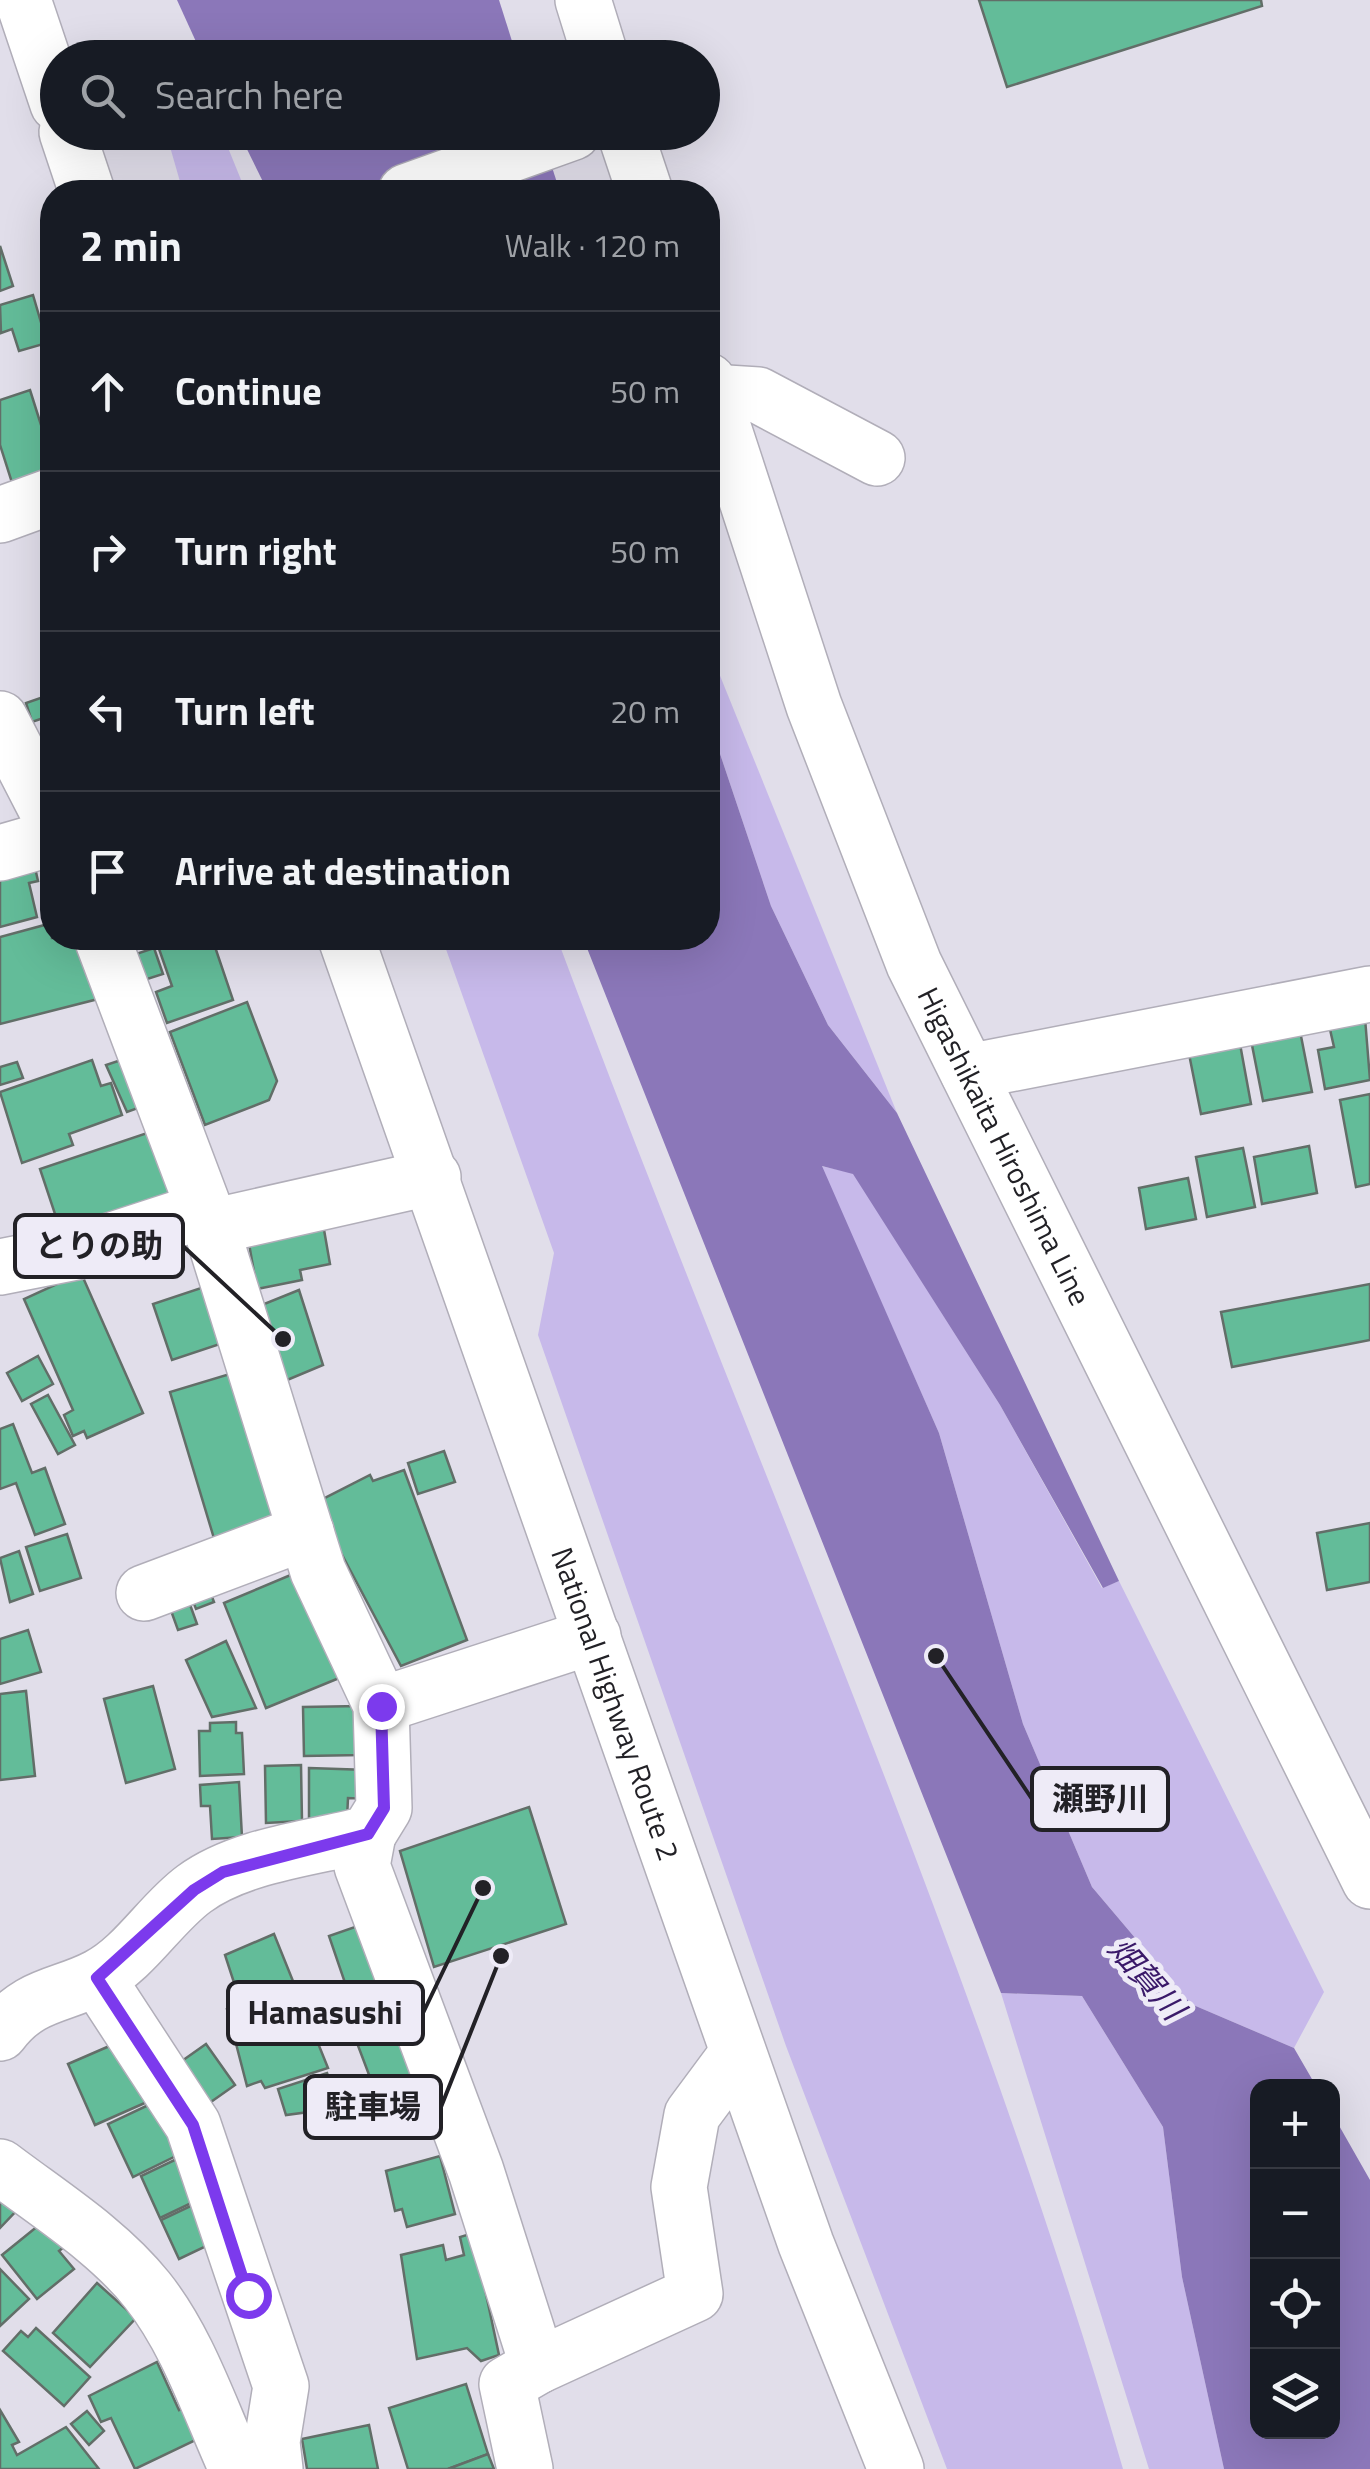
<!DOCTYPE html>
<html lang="en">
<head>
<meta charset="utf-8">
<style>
	:root { --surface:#171b24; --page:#242831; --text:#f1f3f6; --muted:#9ea1a6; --line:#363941 }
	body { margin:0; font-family:"Titillium Web","Noto Sans JP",sans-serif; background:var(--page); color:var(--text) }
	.controls { position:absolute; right:30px; bottom:30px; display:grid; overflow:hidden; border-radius:20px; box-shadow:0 10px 40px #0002 }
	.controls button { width:90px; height:90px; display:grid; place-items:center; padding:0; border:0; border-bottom:2px solid var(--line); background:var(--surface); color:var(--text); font:50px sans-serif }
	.stop { position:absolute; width:30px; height:30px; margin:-22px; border:8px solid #7c3aed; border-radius:50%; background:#fff }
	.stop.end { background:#7c3aed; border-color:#fff; box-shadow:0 2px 10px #0008 }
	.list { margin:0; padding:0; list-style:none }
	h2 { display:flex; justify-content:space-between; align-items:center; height:130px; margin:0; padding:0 40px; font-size:42px }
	h2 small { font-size:32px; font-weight:400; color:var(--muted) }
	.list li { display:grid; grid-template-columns:65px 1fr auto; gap:30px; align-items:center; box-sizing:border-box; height:160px; padding:0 40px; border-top:2px solid var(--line) }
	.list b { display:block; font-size:38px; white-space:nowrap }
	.list em { font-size:32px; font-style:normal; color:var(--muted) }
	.icon { flex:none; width:55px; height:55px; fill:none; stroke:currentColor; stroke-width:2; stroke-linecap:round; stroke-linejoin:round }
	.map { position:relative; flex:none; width:1370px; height:2469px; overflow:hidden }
	.search { position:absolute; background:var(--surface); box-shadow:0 10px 40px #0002; left:40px; top:40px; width:680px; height:110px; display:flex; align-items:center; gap:25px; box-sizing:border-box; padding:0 35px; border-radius:55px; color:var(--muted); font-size:38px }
	.panel { position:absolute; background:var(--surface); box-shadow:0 10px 40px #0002; left:40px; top:180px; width:680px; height:770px; border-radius:40px }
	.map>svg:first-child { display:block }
	.green { fill:#c7b9ea }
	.water { fill:#8b77b9 }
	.building { fill:#63bc99; stroke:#626e68; stroke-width:2.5 }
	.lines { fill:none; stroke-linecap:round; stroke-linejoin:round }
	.minor-casing { stroke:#b1aeb9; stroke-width:58 }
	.major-casing { stroke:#b1aeb9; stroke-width:58 }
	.highway-casing { stroke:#b1aeb9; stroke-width:58 }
	.minor { stroke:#fff; stroke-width:55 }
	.major { stroke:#fff; stroke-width:55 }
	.highway { stroke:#fff; stroke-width:55 }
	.route { stroke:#7c3aed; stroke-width:12 }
	.labels { text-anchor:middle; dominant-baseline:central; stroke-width:10; stroke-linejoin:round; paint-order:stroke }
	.street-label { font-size:30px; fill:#222126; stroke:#eeebf7 }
	.water-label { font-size:32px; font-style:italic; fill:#3a1969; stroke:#eeebf7 }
	.leader { fill:none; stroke:#222126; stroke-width:4 }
	.callout-dot { fill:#222126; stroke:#eeebf7; stroke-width:4 }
	.callout { fill:#eeebf7; stroke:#222126; stroke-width:4 }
	.callout-label { font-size:32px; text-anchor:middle; font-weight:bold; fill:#222126 }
</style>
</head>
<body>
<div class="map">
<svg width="1370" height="2469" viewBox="0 0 1370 2469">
	<rect width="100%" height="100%" fill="#e1deea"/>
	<g class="green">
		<path d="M181,45L192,57H146L144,53Z"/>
		<path d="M166,133H222L246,192H183Z"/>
		<path d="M708,646L897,1113L828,1025L771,906L708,718Z"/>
		<path d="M442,938H557C747,1448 971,1945 1123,2469H947L786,2046L538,1335L554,1253Z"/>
		<path d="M821,1166L853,1173L1000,1405L1102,1588L1119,1581L1324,1992L1294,2048L1191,2004L1092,1887L1023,1724L939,1433Z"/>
		<path d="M1001,1993L1082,1996L1163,2127L1182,2277L1224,2469H1149Z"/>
	</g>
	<g class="water">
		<path d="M177,0H499L517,57H203Z"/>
		<path d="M239,133H541L560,192H268Z"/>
		<path d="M708,718L771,906L828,1025L897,1113L1119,1581L1103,1588L1000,1405L853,1174L822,1166L939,1433L1023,1724L1092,1887L1191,2004L1294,2048L1316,2086H1258V2432H1332L1333,2115L1370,2180V2469H1224L1182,2277L1163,2127L1082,1996L1001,1993L583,938H708Z"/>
	</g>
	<g class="building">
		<path d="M979,0H1261L1262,6L1007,87Z"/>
		<path d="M0,246L13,286L0,291Z"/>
		<path d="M33,295L47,343L19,351L12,329L1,333L0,305Z"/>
		<path d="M30,390L48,447L50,477L14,489L0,445V400Z"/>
		<path d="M52,694V715L32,722L26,703Z"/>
		<path d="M34,863L38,881L29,883L37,917L0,927V872Z"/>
		<path d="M52,923V938H86L102,998L0,1024V937Z"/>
		<path d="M182,938H212L233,1000L167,1023L156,992L172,986L158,946Z"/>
		<path d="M154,948L163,974L141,981L133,955Z"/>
		<path d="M247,1002L277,1081L269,1100L205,1125L170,1032Z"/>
		<path d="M1365,1018L1370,1080L1325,1089L1318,1050L1334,1047L1329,1025Z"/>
		<path d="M1300,1031L1312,1092L1263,1101L1251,1040Z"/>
		<path d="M1240,1044L1251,1104L1201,1114L1189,1054Z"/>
		<path d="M133,1056L149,1104L127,1112L106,1065Z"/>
		<path d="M92,1060L101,1086L111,1083L122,1115L69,1134L73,1145L22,1163L0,1092Z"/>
		<path d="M17,1062L23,1078L0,1085V1067Z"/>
		<path d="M1370,1094V1184L1356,1187L1340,1100Z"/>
		<path d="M162,1128L184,1194L62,1235L40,1169Z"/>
		<path d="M1309,1146L1317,1193L1262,1204L1254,1157Z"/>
		<path d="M1243,1148L1255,1207L1207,1217L1196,1157Z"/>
		<path d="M1188,1178L1196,1219L1146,1229L1139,1188Z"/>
		<path d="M323,1224L330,1264L300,1270L302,1280L257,1289L248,1238Z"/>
		<path d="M81,1273L143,1413L87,1438L84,1431L73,1436L64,1415L73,1410L24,1299Z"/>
		<path d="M1370,1284V1340L1232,1367L1221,1312Z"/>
		<path d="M207,1286L226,1342L172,1360L153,1304Z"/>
		<path d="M299,1290L323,1365L268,1388L242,1313Z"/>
		<path d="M38,1356L53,1384L22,1401L7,1373Z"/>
		<path d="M243,1370L289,1523L216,1545L170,1392Z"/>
		<path d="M48,1395L75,1445L58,1454L31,1404Z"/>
		<path d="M13,1424L32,1473L45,1468L65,1524L35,1535L16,1483L0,1489V1429Z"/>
		<path d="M444,1451L455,1482L418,1494L408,1463Z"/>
		<path d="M404,1470L467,1640L401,1666L339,1549L323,1499L370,1475L373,1481Z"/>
		<path d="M1370,1523V1582L1327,1590L1317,1533Z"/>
		<path d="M67,1534L81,1578L40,1591L26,1547Z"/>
		<path d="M19,1551L33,1594L10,1602L0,1558Z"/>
		<path d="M305,1569L349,1674L266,1708L224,1603Z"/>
		<path d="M207,1584L214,1602L196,1609L189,1591Z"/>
		<path d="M184,1588L197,1624L178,1630L165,1594Z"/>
		<path d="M28,1630L41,1672L0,1684V1639Z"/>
		<path d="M226,1641L256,1708L212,1717L186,1660Z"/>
		<path d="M153,1686L175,1769L126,1783L104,1699Z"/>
		<path d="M26,1691L35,1776L0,1780V1694Z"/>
		<path d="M360,1706L361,1755L304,1756L303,1707Z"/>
		<path d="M236,1722V1733H242L244,1774L200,1776L199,1731H210V1723Z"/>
		<path d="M301,1765L302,1821L266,1823L265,1766Z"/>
		<path d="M309,1768L368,1770V1799L348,1798L347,1819H309Z"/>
		<path d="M239,1782L242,1837L212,1839L210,1806H201L200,1785Z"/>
		<path d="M529,1807L566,1924L434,1967L400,1851Z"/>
		<path d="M375,1920L403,2002L357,2018L329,1936Z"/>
		<path d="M274,1934L328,2068L265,2088L261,2081L247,2086L227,2009L241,2004L225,1955Z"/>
		<path d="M409,2023L436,2097L385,2117L357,2043Z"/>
		<path d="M121,2041L147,2102L95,2125L68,2064Z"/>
		<path d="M206,2044L235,2085L208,2104L179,2063Z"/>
		<path d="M327,2073L339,2108L286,2115L278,2089Z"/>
		<path d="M159,2100L184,2152L133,2177L108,2124Z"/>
		<path d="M183,2156L202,2198L160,2218L141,2176Z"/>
		<path d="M440,2156L455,2214L407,2227L402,2209L395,2211L386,2171Z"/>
		<path d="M0,2185L17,2210L0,2228Z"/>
		<path d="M199,2202L217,2241L179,2259L161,2220Z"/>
		<path d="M44,2221L65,2246L59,2251L74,2269L37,2299L2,2255Z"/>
		<path d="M473,2233L499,2355L481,2361L467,2348L417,2359L401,2255L443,2245L446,2260L464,2255L460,2237Z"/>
		<path d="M0,2269L29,2299L0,2326Z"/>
		<path d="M97,2283L136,2318L90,2367L53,2333Z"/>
		<path d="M36,2328L90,2377L64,2406L3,2351L21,2331L28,2337Z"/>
		<path d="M157,2362L179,2410L186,2407L200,2438L135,2469L111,2418L101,2422L89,2396Z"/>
		<path d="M466,2384L488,2454L448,2469H408L389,2408Z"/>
		<path d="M0,2410L19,2442L12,2445L17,2455L66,2427L99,2469H0Z"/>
		<path d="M87,2411L104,2431L89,2445L71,2424Z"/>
		<path d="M369,2425L378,2469H307L302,2439Z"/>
		<path d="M488,2454L494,2469H448Z"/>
	</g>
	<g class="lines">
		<defs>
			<g id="minor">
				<path d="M583,0L601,58"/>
				<path d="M711,392L758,395L877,458"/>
				<path d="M0,515L52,496"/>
				<path d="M0,719L52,820"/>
				<path d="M0,853L52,838"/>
				<path d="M968,1072L1370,994"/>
				<path d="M211,1227L433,1177"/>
				<path d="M0,1267L76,1252L205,1210"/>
				<path d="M144,1593L306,1532"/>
				<path d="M381,1705L593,1636"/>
				<path d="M368,1834L362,1866L476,2171L538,2366L507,2384L525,2469"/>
				<path d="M97,1978L193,2125L281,2386L272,2442L275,2469"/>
				<path d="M0,2033C30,1993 60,1997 98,1977C135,1958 160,1914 194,1889C240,1855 313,1848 368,1834L384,1808L381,1705L318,1571L211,1227L102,938"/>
				<path d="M0,2167C50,2205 108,2241 147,2290C188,2341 210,2410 237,2469"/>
				<path d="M538,2366L695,2294L679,2187L692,2115L738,2053"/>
			</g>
			<g id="major">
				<path d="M625,132L645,192"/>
				<path d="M406,192L573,132"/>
				<path id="s1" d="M708,381L814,706L914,964L1370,1881"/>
			</g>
			<g id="highway">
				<path d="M23,0L58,104"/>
				<path d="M67,132L87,192"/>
				<path id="s2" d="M346,938L806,2244L896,2469"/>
			</g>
		</defs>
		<use href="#minor" class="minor-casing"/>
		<use href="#major" class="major-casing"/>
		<use href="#highway" class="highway-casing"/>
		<use href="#minor" class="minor"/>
		<use href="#major" class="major"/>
		<use href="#highway" class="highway"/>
	</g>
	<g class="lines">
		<path class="route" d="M248,2295L193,2125L97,1978L194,1890L223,1872L368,1834L384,1808L381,1706"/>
	</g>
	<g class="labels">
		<g class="street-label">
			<text stroke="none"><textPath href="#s1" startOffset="822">Higashikaita Hiroshima Line</textPath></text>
			<text stroke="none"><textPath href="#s2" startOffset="812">National Highway Route 2</textPath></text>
		</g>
		<g class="water-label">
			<text transform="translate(1147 1978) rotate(49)">畑賀川</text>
		</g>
	</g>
	<path class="leader" d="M283 1339L183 1246M936 1656L1032 1799M483 1888L423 2013M501 1956L441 2107"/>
	<g class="callout-dot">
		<circle cx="283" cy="1339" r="10"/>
		<circle cx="936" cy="1656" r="10"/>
		<circle cx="483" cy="1888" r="10"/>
		<circle cx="501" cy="1956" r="10"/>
	</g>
	<g class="callout">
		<rect x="15" y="1215" width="168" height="62" rx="10"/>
		<rect x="1032" y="1768" width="136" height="62" rx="10"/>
		<rect x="228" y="1982" width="195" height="62" rx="10"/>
		<rect x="305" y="2076" width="136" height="62" rx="10"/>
	</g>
	<g class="callout-label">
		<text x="99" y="1257">とりの助</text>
		<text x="1100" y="1810">瀬野川</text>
		<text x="325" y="2024">Hamasushi</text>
		<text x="373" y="2118">駐車場</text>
	</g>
</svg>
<div class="controls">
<button>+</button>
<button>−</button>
<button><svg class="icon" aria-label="locate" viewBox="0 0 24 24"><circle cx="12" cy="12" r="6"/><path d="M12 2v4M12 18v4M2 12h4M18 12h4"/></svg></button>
<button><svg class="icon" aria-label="layers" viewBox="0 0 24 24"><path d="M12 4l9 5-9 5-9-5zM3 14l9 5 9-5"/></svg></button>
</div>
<div class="stop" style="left:248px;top:2295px"></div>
<div class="stop end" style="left:381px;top:1706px"></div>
<div class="search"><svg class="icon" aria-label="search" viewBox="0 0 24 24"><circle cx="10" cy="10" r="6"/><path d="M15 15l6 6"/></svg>Search here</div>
<section class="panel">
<h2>2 min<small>Walk · 120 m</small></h2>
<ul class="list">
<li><svg class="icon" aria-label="ahead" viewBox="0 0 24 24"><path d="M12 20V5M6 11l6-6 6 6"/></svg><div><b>Continue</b></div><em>50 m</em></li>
<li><svg class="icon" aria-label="right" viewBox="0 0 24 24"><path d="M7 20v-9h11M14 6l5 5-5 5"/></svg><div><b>Turn right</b></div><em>50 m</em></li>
<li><svg class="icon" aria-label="left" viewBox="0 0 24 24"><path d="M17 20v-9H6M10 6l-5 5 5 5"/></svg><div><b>Turn left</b></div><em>20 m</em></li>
<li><svg class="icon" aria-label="arrive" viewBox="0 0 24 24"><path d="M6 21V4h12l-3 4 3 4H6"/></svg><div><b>Arrive at destination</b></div></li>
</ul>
</section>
</div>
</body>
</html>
